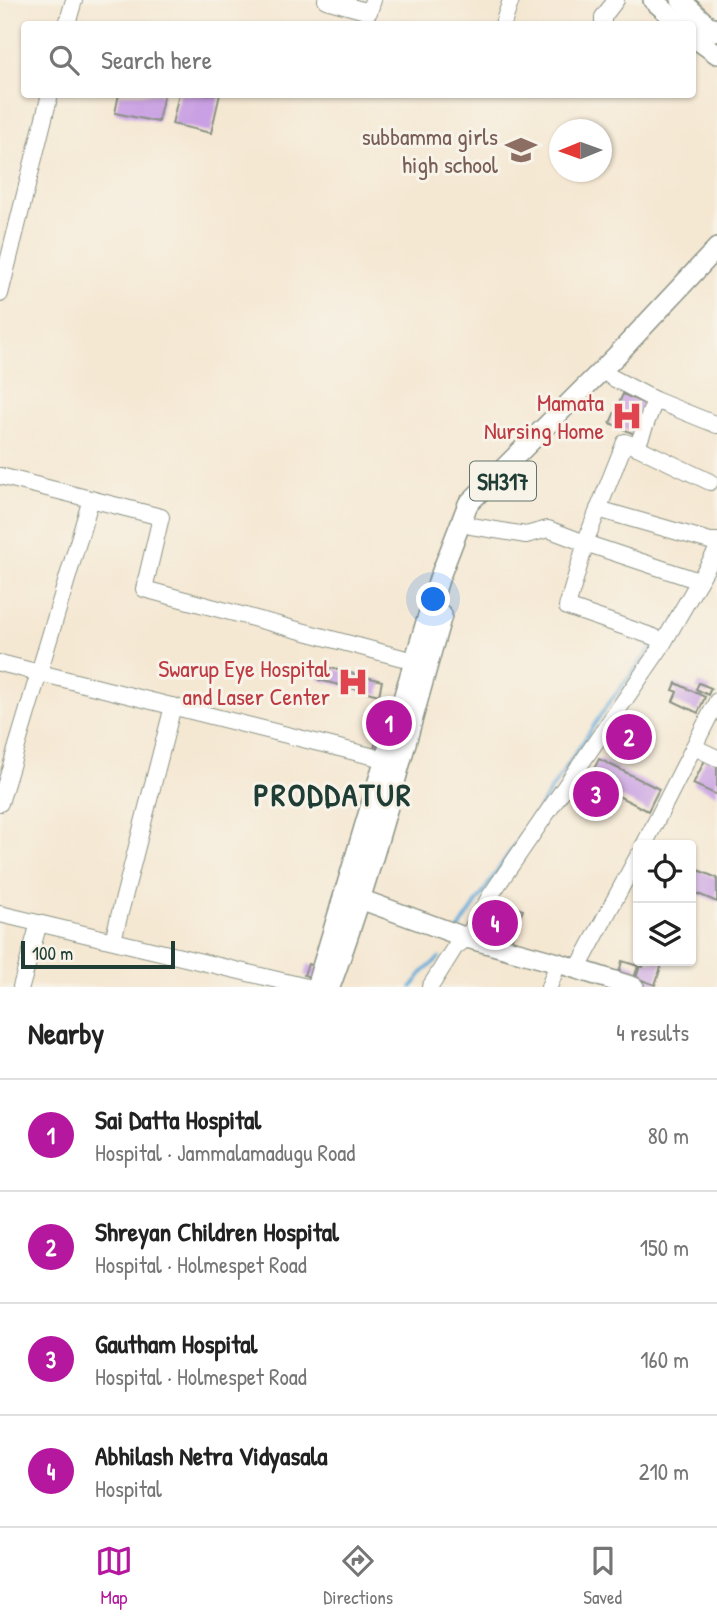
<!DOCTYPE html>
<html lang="en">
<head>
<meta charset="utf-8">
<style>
	:root { --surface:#fff; --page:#f6f6f6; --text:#222; --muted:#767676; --line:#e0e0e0; --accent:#b5179e }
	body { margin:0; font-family:"Patrick Hand",sans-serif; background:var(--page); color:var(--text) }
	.controls { position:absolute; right:21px; bottom:21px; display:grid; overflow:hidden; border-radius:7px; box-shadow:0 2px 5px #0004 }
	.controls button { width:63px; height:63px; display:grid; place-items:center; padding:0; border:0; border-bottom:2px solid var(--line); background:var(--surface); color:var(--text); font:35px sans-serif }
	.compass { position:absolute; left:549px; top:119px; width:63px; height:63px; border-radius:50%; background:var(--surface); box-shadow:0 2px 5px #0004; rotate:269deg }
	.scale { position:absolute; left:21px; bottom:18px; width:154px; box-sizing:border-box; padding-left:7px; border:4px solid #1f3d34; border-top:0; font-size:19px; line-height:24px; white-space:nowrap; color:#1f3d34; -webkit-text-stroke:5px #f7f3e8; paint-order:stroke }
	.you { position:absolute; left:434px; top:600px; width:24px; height:24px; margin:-18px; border:5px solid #fff; border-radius:50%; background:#1a73e8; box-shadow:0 0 0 10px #1a73e833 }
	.badge { display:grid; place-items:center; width:46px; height:46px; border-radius:50%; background:var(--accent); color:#fff; font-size:23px; font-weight:700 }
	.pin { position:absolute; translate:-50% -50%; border:4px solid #fff; box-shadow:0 2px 7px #0006 }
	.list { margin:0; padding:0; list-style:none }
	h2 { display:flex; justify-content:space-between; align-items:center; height:91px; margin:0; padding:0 28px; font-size:30px }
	h2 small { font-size:23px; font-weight:400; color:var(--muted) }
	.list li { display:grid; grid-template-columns:46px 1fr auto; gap:21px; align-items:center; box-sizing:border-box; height:112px; padding:0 28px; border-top:2px solid var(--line) }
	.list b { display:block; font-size:26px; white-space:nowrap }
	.list p { margin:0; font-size:23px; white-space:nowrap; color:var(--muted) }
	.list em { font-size:23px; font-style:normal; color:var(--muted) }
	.icon { flex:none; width:38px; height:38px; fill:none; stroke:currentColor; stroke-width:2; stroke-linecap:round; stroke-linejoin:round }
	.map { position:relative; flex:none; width:717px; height:987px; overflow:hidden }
	.search { position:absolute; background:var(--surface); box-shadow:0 2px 5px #0004; left:21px; right:21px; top:21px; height:77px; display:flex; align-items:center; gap:18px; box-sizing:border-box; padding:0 24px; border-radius:7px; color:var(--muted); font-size:26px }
	.sheet { height:539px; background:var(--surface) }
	nav { display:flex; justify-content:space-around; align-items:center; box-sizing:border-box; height:98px; border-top:2px solid var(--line); background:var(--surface); font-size:19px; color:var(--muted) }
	nav a { display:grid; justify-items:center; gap:4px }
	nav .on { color:var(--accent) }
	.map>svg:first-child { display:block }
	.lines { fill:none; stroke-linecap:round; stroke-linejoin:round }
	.stream { stroke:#61aad9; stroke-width:3.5 }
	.building { fill:#c9a0e3 }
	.minor-casing { stroke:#8a9284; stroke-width:18 }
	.major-casing { stroke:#8a9284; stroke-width:22 }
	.minor { stroke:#fff; stroke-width:16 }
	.major { stroke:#fff; stroke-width:19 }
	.labels { text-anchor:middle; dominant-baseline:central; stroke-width:6; stroke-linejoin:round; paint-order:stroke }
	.shield { fill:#f7f3e8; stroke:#60746a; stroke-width:2 }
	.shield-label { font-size:23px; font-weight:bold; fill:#1f3d34 }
	.education-label { font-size:24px; fill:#785e54; stroke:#f7f3e8; text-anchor:end }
	.health-label { font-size:24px; fill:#be3a42; stroke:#f7f3e8; text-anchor:end }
	.district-label { font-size:32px; font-weight:bold; letter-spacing:2px; fill:#1f3d34; stroke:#f7f3e8 }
</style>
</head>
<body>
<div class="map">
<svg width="717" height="987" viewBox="0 0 717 987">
	<rect width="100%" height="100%" fill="#f7f3e8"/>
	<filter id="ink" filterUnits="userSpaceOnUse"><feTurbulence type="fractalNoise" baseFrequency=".0143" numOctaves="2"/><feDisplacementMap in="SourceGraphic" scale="14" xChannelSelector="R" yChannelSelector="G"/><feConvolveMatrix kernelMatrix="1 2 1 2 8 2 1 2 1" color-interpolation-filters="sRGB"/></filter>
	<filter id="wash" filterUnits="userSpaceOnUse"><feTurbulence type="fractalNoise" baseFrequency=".00686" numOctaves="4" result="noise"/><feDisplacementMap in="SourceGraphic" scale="28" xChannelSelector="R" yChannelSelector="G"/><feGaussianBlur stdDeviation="1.57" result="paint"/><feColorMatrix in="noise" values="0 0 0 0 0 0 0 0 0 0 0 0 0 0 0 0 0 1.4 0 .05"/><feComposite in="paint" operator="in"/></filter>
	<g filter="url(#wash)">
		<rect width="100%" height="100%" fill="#f5e8d3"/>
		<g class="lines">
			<g class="stream">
				<path d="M459,929L606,707L652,647"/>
				<path d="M412,987L423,972L439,958"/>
			</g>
		</g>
		<g id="blocks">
			<g class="building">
				<path d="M119,94H164L158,122L115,113Z"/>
				<path d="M179,94H220L211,133L172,124Z"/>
				<path d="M623,394L647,405L634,434L610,423Z"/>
				<path d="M323,666L382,681L379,695L319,680Z"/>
				<path d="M676,683L705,697L698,713L673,701L677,692L673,690Z"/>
				<path d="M699,683L711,688L708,695L696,689Z"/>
				<path d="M388,701L405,706L390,754L374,749Z"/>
				<path d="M621,720L649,733L639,755L611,742Z"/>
				<path d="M706,758L717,763V795L693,784Z"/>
				<path d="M599,759L659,789L648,811L588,781Z"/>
				<path d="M587,783L617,798L610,811L581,796Z"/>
				<path d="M691,867L717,878V902L691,891Z"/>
				<path d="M499,899L510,903L497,937L486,933Z"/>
				<path d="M511,906L523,910L510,944L498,940Z"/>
				<path d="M622,961L638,966L634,978L619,973Z"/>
				<path d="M645,961H663L655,985L636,978L640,966L643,967Z"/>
				<path d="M308,964L324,970L320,981L304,975Z"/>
			</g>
		</g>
	</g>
	<g filter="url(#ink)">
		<use href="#blocks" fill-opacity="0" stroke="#8a9284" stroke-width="2"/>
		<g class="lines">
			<defs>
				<g id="minor">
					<path d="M326,0L369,12L373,0"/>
					<path d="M67,24L74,0"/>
					<path d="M503,24L511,0"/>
					<path d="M603,24V17L616,0"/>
					<path d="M0,294L50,94"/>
					<path d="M611,377L655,400L637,447L625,442L588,535L567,607L654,637"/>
					<path d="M655,400L717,425"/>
					<path d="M637,447L710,482"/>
					<path d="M0,476L161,517L144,589L425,664"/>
					<path d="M598,509L710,541H717"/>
					<path d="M471,526L526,535L548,529L585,543L699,581"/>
					<path d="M0,663L395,762"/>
					<path d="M694,747L717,758"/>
					<path d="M0,803L91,499"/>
					<path d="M644,845L717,701"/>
					<path d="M0,914L307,987"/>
					<path d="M113,940L173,706"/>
					<path d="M577,970L638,856"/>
					<path d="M21,987L39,923"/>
					<path d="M430,987L455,947L467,938L490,896L661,647L717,550"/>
					<path d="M549,987L558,963"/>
				</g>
				<g id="major">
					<path d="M653,0L680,24"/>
					<path d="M681,0L706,24L717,31"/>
					<path d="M692,36L717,54"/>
					<path d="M360,899L467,938L558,963L634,987"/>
					<path d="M316,987L439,579L468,504L616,356L717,248"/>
					<path d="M330,987C375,866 406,739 442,615"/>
				</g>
			</defs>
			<use href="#minor" class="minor-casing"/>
			<use href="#major" class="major-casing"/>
			<use href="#minor" class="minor"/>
			<use href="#major" class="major"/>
		</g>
	</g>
	<defs>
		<symbol id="school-bare" viewBox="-9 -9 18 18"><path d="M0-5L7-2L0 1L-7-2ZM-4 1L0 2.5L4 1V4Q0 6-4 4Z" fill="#8d6e63" stroke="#f7f3e8" stroke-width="2.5" paint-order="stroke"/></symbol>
		<symbol id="hospital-bare" viewBox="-9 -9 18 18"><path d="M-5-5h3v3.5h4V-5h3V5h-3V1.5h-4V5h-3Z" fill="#e0444e" stroke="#f7f3e8" stroke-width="2.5" paint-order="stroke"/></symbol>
	</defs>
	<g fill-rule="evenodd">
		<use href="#school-bare" x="499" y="128" width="44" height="44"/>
		<use href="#hospital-bare" x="605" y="394" width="44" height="44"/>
		<use href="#hospital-bare" x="331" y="660" width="44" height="44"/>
	</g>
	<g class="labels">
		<rect class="shield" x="470" y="461.5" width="66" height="39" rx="5"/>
		<g class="shield-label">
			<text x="503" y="481">SH317</text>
		</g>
		<g class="education-label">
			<text x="498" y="136">subbamma girls<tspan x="498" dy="28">high school</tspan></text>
		</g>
		<g class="health-label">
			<text x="604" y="402">Mamata<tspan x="604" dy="28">Nursing Home</tspan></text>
			<text x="330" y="668">Swarup Eye Hospital<tspan x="330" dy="28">and Laser Center</tspan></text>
		</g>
		<g class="district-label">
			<text x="333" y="794">PRODDATUR</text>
		</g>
	</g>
</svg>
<div class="controls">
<button><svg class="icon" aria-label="locate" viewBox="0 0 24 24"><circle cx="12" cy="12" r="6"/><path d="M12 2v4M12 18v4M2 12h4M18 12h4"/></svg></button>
<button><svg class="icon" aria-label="layers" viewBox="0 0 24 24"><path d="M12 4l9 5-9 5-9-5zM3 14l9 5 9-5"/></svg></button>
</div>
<svg class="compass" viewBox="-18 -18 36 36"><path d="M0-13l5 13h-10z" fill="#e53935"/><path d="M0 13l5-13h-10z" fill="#767676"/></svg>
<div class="scale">100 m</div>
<div class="you"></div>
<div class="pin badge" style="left:389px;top:723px">1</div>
<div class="pin badge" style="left:629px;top:737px">2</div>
<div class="pin badge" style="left:596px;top:794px">3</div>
<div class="pin badge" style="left:495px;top:923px">4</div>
<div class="search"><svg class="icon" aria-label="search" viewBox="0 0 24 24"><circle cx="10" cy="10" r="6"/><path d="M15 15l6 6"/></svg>Search here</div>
</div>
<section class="sheet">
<h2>Nearby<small>4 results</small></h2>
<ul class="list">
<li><span class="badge">1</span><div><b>Sai Datta Hospital</b><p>Hospital · Jammalamadugu Road</p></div><em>80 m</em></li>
<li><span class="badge">2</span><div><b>Shreyan Children Hospital</b><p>Hospital · Holmespet Road</p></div><em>150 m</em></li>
<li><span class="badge">3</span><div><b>Gautham Hospital</b><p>Hospital · Holmespet Road</p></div><em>160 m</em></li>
<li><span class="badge">4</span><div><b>Abhilash Netra Vidyasala</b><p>Hospital</p></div><em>210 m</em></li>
</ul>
</section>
<nav>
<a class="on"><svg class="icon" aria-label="map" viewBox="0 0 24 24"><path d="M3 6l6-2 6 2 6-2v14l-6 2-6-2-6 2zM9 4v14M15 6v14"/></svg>Map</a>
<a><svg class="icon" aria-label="directions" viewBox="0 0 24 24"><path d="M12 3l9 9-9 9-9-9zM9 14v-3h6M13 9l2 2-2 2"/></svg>Directions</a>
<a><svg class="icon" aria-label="saved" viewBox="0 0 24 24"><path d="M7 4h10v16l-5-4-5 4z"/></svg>Saved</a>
</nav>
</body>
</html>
